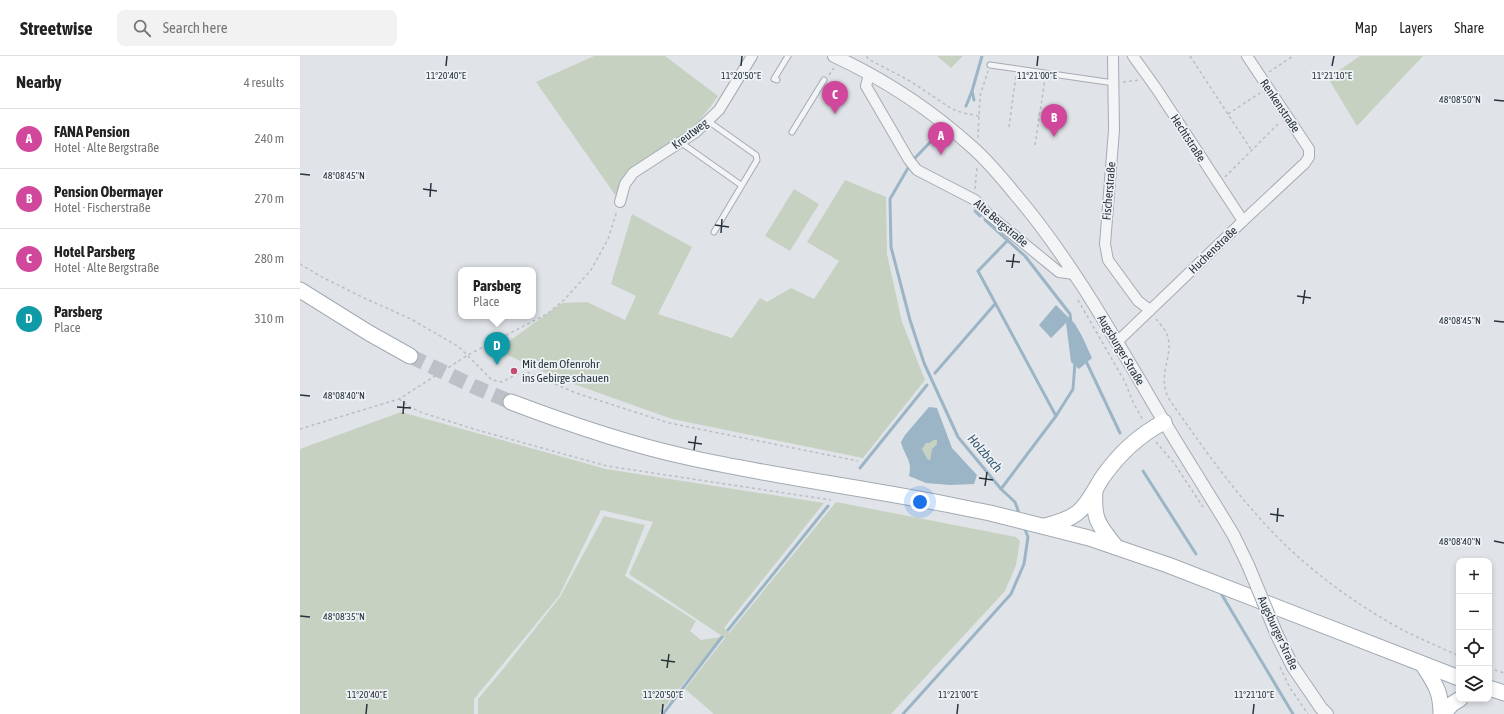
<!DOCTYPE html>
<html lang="en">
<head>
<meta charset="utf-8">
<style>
	:root { --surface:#fff; --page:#f2f2f2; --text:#222; --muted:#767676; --line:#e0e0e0; --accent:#c74b6c }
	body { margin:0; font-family:"Asap Condensed",sans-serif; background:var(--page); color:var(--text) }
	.controls { position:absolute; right:12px; bottom:12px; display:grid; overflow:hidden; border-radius:8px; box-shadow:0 2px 6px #0003 }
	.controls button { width:36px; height:36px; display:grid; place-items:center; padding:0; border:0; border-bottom:1px solid var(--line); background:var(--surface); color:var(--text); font:20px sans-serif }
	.you { position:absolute; left:620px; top:446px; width:14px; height:14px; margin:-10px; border:3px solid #fff; border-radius:50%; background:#1a73e8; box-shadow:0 0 0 6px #1a73e833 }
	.badge { display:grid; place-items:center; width:26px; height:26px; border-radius:50%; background:var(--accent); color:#fff; font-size:13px; font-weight:700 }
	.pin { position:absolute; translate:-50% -33px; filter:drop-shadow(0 1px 2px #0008) }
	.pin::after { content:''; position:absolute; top:21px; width:14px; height:12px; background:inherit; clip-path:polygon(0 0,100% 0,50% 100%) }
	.popup { position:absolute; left:158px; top:211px; width:78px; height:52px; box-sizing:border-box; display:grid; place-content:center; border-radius:8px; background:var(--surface); filter:drop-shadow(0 1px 3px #0005); font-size:13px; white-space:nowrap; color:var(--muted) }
	.popup b { font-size:15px; color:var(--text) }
	.popup::after { content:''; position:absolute; left:50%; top:100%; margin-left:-8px; border:8px solid transparent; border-top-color:var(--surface) }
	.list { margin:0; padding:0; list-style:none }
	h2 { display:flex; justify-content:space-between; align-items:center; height:52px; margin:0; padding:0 16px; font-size:17px }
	h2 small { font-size:13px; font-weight:400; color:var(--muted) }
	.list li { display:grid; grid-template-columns:26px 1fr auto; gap:12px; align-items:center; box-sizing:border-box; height:60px; padding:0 16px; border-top:1px solid var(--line) }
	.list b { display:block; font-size:15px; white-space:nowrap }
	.list p { margin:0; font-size:13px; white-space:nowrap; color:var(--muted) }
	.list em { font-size:13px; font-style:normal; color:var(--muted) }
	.icon { flex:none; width:22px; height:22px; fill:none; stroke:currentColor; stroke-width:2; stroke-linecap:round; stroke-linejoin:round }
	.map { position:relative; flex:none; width:1204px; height:658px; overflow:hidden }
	header { display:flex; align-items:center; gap:24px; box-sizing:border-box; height:56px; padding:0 20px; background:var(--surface); border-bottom:1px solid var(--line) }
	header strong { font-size:19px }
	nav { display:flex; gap:22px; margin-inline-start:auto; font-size:14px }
	.search { width:280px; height:36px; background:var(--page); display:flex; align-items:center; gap:10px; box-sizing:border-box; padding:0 14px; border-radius:8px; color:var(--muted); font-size:15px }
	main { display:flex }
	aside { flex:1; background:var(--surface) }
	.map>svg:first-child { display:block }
	.green { fill:#c7d1c1 }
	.water { fill:#9cb5c6; fill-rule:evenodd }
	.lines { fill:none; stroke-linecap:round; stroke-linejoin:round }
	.stream { stroke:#9cb5c6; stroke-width:3 }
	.primary-tunnel { stroke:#bbc1c6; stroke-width:15; stroke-dasharray:15 8; stroke-linecap:butt }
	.service-casing { stroke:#a5abb2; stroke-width:7 }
	.minor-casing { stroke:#a5abb2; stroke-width:12 }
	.tertiary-casing { stroke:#a5abb2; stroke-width:14 }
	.primary-casing { stroke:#a0aab3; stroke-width:17 }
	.path { stroke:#babec2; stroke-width:1.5; stroke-dasharray:3 3; stroke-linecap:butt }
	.service { stroke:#f2f4f6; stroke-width:5 }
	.minor { stroke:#f2f4f6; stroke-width:10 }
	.tertiary { stroke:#f2f4f6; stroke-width:12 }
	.primary { stroke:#fff; stroke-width:15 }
	.tertiary-bridge-casing { stroke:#a5abb2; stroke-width:14; stroke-linecap:butt }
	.tertiary-bridge { stroke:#f2f4f6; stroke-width:12 }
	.ticks { fill:none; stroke:#29333e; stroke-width:1.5 }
	.poi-dot { fill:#c74b6c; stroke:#eff3f6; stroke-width:1.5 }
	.labels { text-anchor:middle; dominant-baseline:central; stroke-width:3.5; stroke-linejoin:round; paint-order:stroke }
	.street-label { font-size:12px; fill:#29333e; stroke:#eff3f6 }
	.poi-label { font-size:12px; fill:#29333e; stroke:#eff3f6; text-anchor:start }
	.water-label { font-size:13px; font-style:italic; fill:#365670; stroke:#eff3f6 }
	.ticks-label { font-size:10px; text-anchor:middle; fill:#29333e; stroke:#eff3f6; stroke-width:3.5; stroke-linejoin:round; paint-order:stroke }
</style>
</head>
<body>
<header>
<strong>Streetwise</strong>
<div class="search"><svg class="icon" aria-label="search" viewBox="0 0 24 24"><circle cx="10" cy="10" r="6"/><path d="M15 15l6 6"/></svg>Search here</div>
<nav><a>Map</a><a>Layers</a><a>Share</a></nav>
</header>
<main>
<aside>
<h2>Nearby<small>4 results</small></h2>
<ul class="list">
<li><span class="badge" style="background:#d1479c">A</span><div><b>FANA Pension</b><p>Hotel · Alte Bergstraße</p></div><em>240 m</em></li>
<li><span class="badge" style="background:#d1479c">B</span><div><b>Pension Obermayer</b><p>Hotel · Fischerstraße</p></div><em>270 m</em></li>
<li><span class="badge" style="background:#d1479c">C</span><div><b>Hotel Parsberg</b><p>Hotel · Alte Bergstraße</p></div><em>280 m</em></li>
<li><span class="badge" style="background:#0f9aa8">D</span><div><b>Parsberg</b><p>Place</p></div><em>310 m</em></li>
</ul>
</aside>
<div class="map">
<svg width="1204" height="658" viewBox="0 0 1204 658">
	<rect width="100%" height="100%" fill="#e0e4e8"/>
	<g class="green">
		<path d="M294,0H365L418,40L411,50L396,68L332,114L318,143L236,26Z"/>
		<path d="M637,0H663L651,12Z"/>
		<path d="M1060,0H1123L1057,70L1028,22Z"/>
		<path d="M545,124L586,141L587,198L602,266L625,324L563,402L372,363L257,322L197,294L262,247L287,246L325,264L336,240L311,228L332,158L392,191L358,258L432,282L460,242L467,246L491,232L514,243L539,205L507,186Z"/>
		<path d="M494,133L519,148L490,195L465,180Z"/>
		<path d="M101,356L306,413L524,447L424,572L429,577L536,446L716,481L720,485L716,509L705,535L591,658H414L385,633L425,582L329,518L353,466L301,454L259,540L174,643V658H0V393Z"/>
		<path d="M634,384H637V388L632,393L630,404H628L622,393L626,387Z"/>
		<path d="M304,460L345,469L325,520L396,565L390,575L401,584L421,581L359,658H178V643L204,612L260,541Z"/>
	</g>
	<g class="water">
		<path d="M756,249L775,268L782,280L792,302L779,313L771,306L766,267L751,282L739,269Z"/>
		<path d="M629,351L637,352L652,392L677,419L674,428L650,429L626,427L609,420C613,404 604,400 601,386L605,379ZM634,384H637V388L632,393L630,404H628L622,393L626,387H629Z"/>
	</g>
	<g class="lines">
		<g class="stream">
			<path d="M672,35L674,44"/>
			<path d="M666,50L672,35L682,0"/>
			<path d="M615,102L638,78L643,79"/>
			<path d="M608,112L590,143L591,191L610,264L624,307L658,381L701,433L715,446L720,460"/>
			<path d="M675,155L680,160"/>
			<path d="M685,164L725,200L770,258L771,267"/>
			<path d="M707,185L678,215L756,360"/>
			<path d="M785,303L820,377"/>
			<path d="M635,317L695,248"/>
			<path d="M560,412L627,329"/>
			<path d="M843,415L896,498"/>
			<path d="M701,433L756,360L773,333L775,306"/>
			<path d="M922,539L993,658"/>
			<path d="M428,574L528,450"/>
			<path d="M363,658L422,581"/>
			<path d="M603,658L711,538L724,508L728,481L724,471"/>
		</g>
		<path class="primary-tunnel" d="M110,300L175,331L211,346"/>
		<defs>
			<g id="service">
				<path d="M690,9L814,27"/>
				<path d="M477,24L474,23L488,0"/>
				<path d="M408,65L456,99L457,104L414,176"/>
				<path d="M492,76L524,24"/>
				<path d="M380,86L441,129"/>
			</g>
			<g id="minor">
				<path d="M813,0L814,74L805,188L808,204L838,245L850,254"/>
				<path d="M833,0L856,32L943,165"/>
				<path d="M569,18L566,30L609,104L617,114L675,144L688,158L759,216L774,218"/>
				<path d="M320,146L325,128L333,117L396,76L419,54L452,0"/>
				<path d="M817,286L943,165L1005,107L1009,101V93L947,0"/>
			</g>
			<g id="tertiary">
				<path d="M534,0C584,23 631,54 672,91C688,105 702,122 715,138C766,198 806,267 846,335C874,384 905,431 934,480L948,509"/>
				<path d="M977,579L993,611L1021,652L1027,658"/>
			</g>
			<g id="primary">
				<path d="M0,234L69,277L110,300"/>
				<path d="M211,346C269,368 327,388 387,401C476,421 566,432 655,450L690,457L789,482L868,509L1159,622"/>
				<path d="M795,434C793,464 798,468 816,491"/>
				<path d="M745,470C756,467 768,464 777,457C788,449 795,433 802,422C818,399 839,379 864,366"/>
				<path d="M1123,609C1135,628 1141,635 1141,658"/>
				<path d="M1189,632L1204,637"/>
				<path d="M1143,658L1152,648L1160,643"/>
			</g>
		</defs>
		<use href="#service" class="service-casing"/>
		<use href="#minor" class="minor-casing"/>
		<use href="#tertiary" class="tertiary-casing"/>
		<use href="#primary" class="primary-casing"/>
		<g class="path">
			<path d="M567,0L568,3L610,25L652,53L663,57L679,60"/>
			<path d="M890,0L952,95"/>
			<path d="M969,16L993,0"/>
			<path d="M529,19L534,12"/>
			<path d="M823,26L839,24"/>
			<path d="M928,58L960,37"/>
			<path d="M709,71L716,19"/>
			<path d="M678,82L680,40L688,15"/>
			<path d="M735,89L745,23"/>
			<path d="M925,121L979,67"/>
			<path d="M675,133L677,111"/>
			<path d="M0,208L20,220L64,242L111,263L159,291L192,324L202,326L217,318L227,316L276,337L369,367L558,405"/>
			<path d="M778,244L825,326L834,348L843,364"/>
			<path d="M856,263C859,267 865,273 867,278C875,301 856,317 869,343C899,386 929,429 965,468C1003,510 1052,546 1101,573C1120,583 1140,591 1159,600"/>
			<path d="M99,343L110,351L123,357L177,374L307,410L531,444"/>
			<path d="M0,373L99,343L168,299L247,258L265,243L291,214L308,183L317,155"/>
			<path d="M856,386L874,407L903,451"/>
			<path d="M980,611L990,632L1008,658"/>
			<path d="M1189,612L1204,617"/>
		</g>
		<use href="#service" class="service"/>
		<use href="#minor" class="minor"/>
		<use href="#tertiary" class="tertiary"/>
		<use href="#primary" class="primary"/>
		<defs>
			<path id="tertiary-bridge" d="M948,509L977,579"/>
		</defs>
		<use href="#tertiary-bridge" class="tertiary-bridge-casing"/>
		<use href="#tertiary-bridge" class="tertiary-bridge"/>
	</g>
	<path class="ticks" d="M146,10L147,0M441,10L442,0M737,10L738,0M1032,10L1034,0M1194,44L1204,45M0,118L10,119M123,133L137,135M130,141L131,127M415,169L429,171M421,177L422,163M706,205L720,206M712,212L714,198M997,240L1011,242M1003,248L1005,234M1194,265L1204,266M0,339L10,340M97,351L111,352M103,358L104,345M388,386L402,388M394,394L396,380M679,422L693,424M685,430L687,416M970,458L984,460M977,466L978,452M1194,485L1204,487M0,560L10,561M361,604L375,606M367,612L369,598M66,658L67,648M362,658L363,648M657,658L658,648M953,658L954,648"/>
	<circle class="poi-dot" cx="214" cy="315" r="4"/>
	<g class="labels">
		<g class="street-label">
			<text transform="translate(980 50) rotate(56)">Renkenstraße</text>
			<text transform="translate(390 78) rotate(-37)">Kreutweg</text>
			<text transform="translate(888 82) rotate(57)">Hechtstraße</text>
			<text transform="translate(809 135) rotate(-85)">Fischerstraße</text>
			<text transform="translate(701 167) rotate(40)">Alte Bergstraße</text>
			<text transform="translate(913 194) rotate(-44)">Huchenstraße</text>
			<text transform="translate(821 294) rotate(59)">Augsburger Straße</text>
			<text transform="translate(978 577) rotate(65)">Augsburger Straße</text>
		</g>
		<g class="poi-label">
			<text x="222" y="308">Mit dem Ofenrohr<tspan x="222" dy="14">ins Gebirge schauen</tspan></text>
		</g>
		<g class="water-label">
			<text transform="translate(685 397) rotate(49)">Holzbach</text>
		</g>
	</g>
	<g class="ticks-label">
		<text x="146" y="23">11°20'40"E</text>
		<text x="441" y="23">11°20'50"E</text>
		<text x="737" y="23">11°21'00"E</text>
		<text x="1032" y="23">11°21'10"E</text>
		<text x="1160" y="47">48°08'50"N</text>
		<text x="44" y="123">48°08'45"N</text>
		<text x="1160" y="268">48°08'45"N</text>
		<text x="44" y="343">48°08'40"N</text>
		<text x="1160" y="489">48°08'40"N</text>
		<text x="44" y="564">48°08'35"N</text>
		<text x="67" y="642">11°20'40"E</text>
		<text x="363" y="642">11°20'50"E</text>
		<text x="658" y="642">11°21'00"E</text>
		<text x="954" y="642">11°21'10"E</text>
	</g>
</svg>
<div class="controls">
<button>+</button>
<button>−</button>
<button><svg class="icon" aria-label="locate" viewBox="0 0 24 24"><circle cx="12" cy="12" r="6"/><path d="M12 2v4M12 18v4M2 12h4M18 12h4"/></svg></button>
<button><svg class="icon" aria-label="layers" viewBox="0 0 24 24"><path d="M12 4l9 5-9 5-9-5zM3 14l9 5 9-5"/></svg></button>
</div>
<div class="you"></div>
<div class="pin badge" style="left:641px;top:99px;background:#d1479c">A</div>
<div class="pin badge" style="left:754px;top:81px;background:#d1479c">B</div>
<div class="pin badge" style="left:535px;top:58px;background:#d1479c">C</div>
<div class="pin badge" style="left:197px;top:309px;background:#0f9aa8">D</div>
<div class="popup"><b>Parsberg</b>Place</div>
</div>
</main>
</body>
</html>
